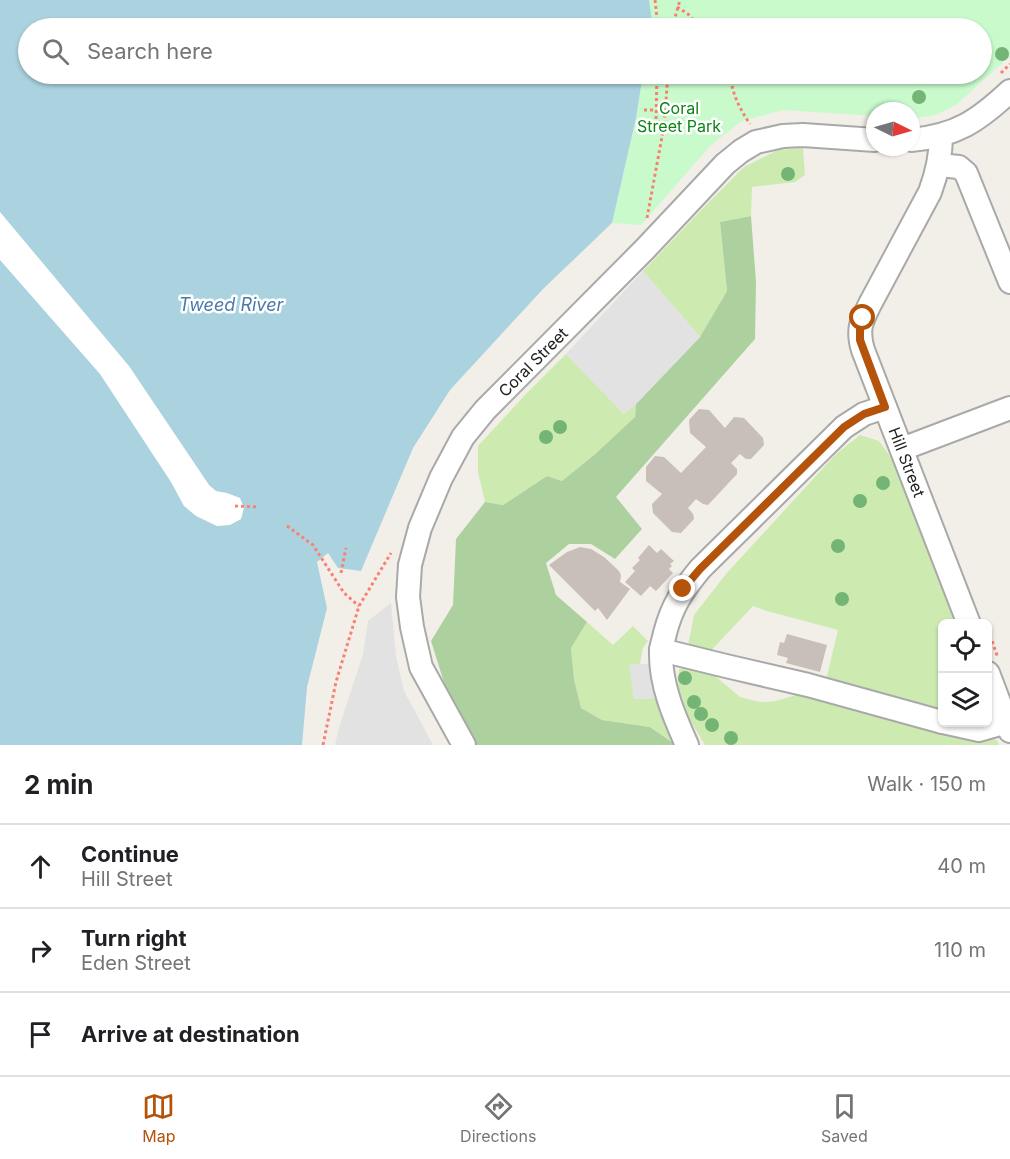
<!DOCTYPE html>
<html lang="en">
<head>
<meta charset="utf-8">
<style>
	:root { --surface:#fff; --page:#f2f2f2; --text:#202124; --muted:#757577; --line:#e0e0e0; --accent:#b45309 }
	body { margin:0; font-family:Inter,sans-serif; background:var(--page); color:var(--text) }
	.controls { position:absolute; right:18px; bottom:18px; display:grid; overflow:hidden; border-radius:9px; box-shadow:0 2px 4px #0004 }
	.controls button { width:54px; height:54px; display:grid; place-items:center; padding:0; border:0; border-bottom:2px solid var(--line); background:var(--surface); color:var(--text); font:30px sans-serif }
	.compass { position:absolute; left:866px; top:102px; width:54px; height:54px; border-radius:50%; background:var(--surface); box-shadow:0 2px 4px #0004; rotate:95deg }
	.stop { position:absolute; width:18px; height:18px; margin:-14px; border:4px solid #b45309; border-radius:50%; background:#fff }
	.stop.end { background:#b45309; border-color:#fff; box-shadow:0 2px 6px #0008 }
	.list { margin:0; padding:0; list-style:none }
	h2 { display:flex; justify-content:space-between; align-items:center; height:78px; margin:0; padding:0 24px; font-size:26px }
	h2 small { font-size:20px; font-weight:400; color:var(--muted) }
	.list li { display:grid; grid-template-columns:39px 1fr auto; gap:18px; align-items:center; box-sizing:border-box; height:84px; padding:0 24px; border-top:2px solid var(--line) }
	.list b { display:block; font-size:22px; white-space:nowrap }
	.list p { margin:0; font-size:20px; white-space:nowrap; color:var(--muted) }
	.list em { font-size:20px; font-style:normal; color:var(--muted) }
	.icon { flex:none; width:33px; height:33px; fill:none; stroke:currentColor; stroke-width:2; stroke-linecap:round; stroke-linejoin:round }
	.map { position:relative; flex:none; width:1010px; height:745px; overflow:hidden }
	.search { position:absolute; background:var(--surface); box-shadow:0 2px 4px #0004; left:18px; right:18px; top:18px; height:66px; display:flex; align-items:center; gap:15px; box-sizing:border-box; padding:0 21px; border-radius:33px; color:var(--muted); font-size:22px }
	.sheet { height:330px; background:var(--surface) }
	nav { display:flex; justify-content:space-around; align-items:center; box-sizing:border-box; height:84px; border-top:2px solid var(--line); background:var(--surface); font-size:16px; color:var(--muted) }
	nav a { display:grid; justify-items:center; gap:3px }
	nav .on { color:var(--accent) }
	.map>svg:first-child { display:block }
	.grass { fill:#cdebb0 }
	.forest { fill:#add19e }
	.park { fill:#c8facc }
	.parking { fill:#e2e2e2 }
	.water { fill:#aad3df }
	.pier { fill:#fff }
	.building { fill:#c7bfb8 }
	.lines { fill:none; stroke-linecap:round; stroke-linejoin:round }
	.minor-casing { stroke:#a9a9a9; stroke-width:26 }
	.path { stroke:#fa8072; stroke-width:3; stroke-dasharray:3 3; stroke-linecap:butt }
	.minor { stroke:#fff; stroke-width:22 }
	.tree { fill:#74b475 }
	.route { stroke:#b45309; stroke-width:8 }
	.labels { text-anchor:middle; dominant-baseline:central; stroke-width:5; stroke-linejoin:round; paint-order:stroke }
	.park-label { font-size:16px; fill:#0c8416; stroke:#fff }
	.street-label { font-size:16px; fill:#222; stroke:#fff }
	.water-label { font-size:18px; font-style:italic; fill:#4a7aab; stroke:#fff }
</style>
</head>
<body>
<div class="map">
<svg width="1010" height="745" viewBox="0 0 1010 745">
	<rect width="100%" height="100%" fill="#f2efe9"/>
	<g class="grass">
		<path d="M803,148L805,175L795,182L752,187L751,216L720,222L727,291L700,337L643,271L708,203L744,167L778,150Z"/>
		<path d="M566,354L624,414L636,404L635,417L594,455L562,481L547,476L503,505L485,502L478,472V446L524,396Z"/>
		<path d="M860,435L879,441L895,463L956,623L942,624V715L825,684L838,630L767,611L753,606L706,656L687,651L694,615L726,574L836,454Z"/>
		<path d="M587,622L613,645L633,626L648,641L643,648L640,664L630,665L634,699L660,698L676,745L650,727L602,720L581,708L574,679L571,648Z"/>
		<path d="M695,667L714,675L740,697L760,702L776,701L799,694L833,701L889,720L997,740L999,745H705L690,720L678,686L679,669Z"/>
	</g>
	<path class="forest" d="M751,216L756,282L755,339L616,497L642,529L615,559L591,544H569L546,563L556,595L587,622L571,648L574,679L581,708L602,720L650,727L676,745H477L447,692L431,641L453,605L456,539L485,502L503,505L547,476L562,481L594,455L635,417L636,404L700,337L727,291L720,222Z"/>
	<path class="park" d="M649,0H1010V56L957,104L936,115L911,119V111H875V116L783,110L742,121L711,145L641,225L612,223L636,118L643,74H982V28H650L652,20Z"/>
	<g class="parking">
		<path d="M643,271L700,337L636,404L624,414L566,354Z"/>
		<path d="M391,603L396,656L404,691L433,745H335L339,728L363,654L368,621Z"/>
		<path d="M655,663L660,698L634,699L629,665Z"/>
	</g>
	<path class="water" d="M0,0H649L652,20L650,28H28V74H643L636,118L612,223L543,289L450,390L413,448L361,571L338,568L328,553L317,562L327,608L307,687L302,745H0Z"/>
	<path class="pier" d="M0,212L129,366L209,485L216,491L227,493L240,498L244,508L241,519L230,525L217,526L196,516L184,506L171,482L100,374L0,260Z"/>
	<g class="building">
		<path d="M699,409L709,410L725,428L734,417L744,418L763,438L764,445L751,459H746L740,454L731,463L737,469V474L708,505L703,504L696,499L688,508L693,514L694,519L681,533L672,532L653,513L652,504L662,494L646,481V467L655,456L664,457L681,473L706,447L690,433L689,420Z"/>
		<path d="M649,545L657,553L661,549L674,561L670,564L672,566L669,569L673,573L656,591L650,586L641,596L625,582L635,571L632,568L640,560L638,558Z"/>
		<path d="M580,547L591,549L604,557L619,571L621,575L620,582L630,589L607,620L598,608L595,611L549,565L567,552Z"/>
		<path d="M787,634L827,645L820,672L786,663L788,658L777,655L780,642L784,643Z"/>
	</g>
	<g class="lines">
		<defs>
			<g id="minor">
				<path d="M941,136C941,156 937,173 930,192L870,304C861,322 857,330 863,350L969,624"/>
				<path d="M911,140C956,136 978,121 1010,91"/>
				<path d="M939,165L959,167L966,173L1010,282"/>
				<path d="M902,449L1010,408"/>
				<path d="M661,650L726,666L808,685L942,722"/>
				<path d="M988,673L1010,731"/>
				<path d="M943,722L979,730L1007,722"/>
				<path d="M464,745L421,667L412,627L408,597L410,565L420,528L441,478L463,437L485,410L645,249L725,164L741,151L756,142L783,136L803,135L875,140"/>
				<path d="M687,745C674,716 660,684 661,651C661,646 664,639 665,633C672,606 682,591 700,569L844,427L864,414L885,407"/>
			</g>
		</defs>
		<use href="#minor" class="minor-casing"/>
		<g class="path">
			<path d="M655,0L658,28"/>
			<path d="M677,7L688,14L700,28"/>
			<path d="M672,28L680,0"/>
			<path d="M1001,73L1010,64"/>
			<path d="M657,74L656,120L664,126"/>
			<path d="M730,74C732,93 739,108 750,124"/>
			<path d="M644,110H656"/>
			<path d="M647,218L664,126L668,74"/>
			<path d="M235,506L259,507"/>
			<path d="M287,526L313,545L344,593L359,606"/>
			<path d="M341,573L346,548"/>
			<path d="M988,630L998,658"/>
			<path d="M323,745L336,682L359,606L391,553"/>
		</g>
		<use href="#minor" class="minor"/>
	</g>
	<g class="tree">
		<circle cx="1002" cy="54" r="7"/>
		<circle cx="919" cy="97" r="7"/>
		<circle cx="788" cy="174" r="7"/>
		<circle cx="560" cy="427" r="7"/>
		<circle cx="546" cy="437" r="7"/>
		<circle cx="883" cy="483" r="7"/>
		<circle cx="860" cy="501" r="7"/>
		<circle cx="838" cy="546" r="7"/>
		<circle cx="842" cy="599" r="7"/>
		<circle cx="685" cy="678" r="7"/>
		<circle cx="694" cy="702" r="7"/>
		<circle cx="701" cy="714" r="7"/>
		<circle cx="712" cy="725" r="7"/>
		<circle cx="731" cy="738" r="7"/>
	</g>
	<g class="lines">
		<path class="route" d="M683,589L700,569L844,427L864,414L885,407L860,340V329L863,318"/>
	</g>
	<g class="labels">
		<g class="park-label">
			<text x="679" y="108">Coral<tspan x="679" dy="18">Street Park</tspan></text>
		</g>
		<g class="street-label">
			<text transform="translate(533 362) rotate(-45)">Coral Street</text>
			<text transform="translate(907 462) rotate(69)">Hill Street</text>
		</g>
		<g class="water-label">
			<text x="231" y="304">Tweed River</text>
		</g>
	</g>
</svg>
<div class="controls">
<button><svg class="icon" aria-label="locate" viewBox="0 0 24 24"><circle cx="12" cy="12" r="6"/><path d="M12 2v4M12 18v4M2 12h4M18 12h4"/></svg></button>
<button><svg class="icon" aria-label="layers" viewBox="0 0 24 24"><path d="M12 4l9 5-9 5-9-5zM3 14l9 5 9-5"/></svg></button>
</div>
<svg class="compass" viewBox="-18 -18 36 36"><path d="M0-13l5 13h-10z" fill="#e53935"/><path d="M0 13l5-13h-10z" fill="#757577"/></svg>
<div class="stop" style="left:863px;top:318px"></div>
<div class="stop end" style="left:683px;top:589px"></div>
<div class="search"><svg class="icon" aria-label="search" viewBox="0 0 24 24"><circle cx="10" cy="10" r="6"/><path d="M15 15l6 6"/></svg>Search here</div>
</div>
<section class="sheet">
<h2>2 min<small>Walk · 150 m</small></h2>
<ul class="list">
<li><svg class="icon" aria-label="ahead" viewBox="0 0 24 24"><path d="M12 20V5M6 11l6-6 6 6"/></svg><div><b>Continue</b><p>Hill Street</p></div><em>40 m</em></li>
<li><svg class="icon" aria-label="right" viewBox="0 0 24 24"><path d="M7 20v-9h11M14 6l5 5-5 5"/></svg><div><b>Turn right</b><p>Eden Street</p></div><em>110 m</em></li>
<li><svg class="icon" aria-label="arrive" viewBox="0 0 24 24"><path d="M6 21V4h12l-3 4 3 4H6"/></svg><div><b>Arrive at destination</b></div></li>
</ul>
</section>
<nav>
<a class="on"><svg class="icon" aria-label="map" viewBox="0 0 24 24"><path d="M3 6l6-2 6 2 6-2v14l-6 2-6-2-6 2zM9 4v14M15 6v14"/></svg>Map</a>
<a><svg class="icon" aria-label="directions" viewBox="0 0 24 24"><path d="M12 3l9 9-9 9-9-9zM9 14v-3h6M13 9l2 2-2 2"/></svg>Directions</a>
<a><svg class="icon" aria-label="saved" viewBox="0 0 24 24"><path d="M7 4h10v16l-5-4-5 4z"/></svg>Saved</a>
</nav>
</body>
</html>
